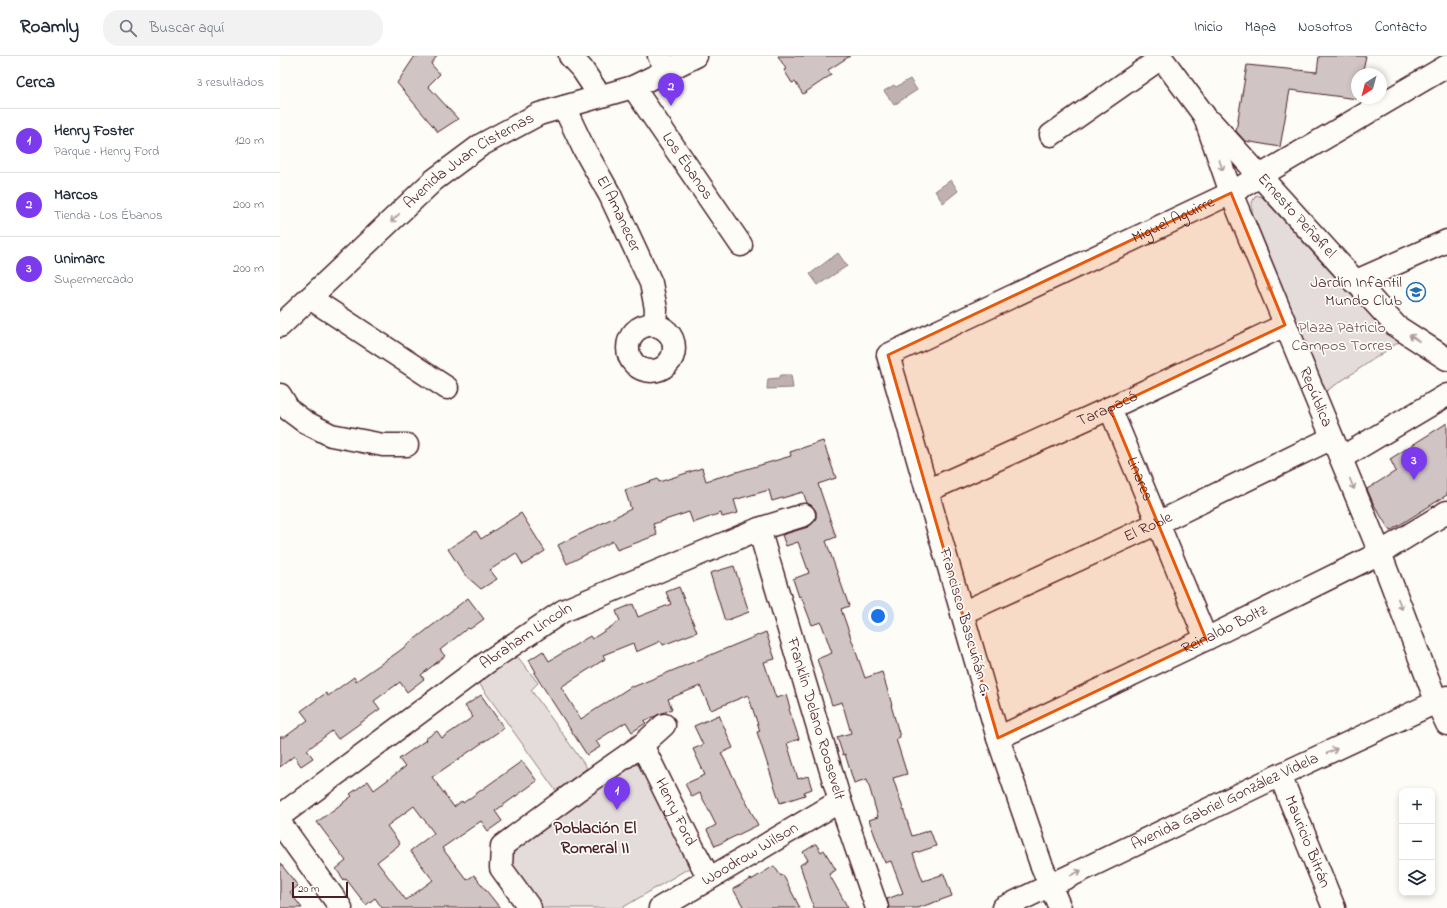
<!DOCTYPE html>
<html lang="es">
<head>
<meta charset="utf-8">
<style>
	:root { --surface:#fff; --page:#f2f2f3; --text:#1f2937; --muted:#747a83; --line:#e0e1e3; --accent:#7c3aed }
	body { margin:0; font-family:"Indie Flower",sans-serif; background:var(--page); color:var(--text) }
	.controls { position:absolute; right:12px; bottom:12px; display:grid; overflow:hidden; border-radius:8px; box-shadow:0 2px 6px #0003 }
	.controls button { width:36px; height:36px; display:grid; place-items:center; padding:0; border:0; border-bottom:1px solid var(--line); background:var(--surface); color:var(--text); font:20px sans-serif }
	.compass { position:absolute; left:1071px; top:12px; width:36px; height:36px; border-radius:50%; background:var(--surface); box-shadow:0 2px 6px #0003; rotate:216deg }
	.scale { position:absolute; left:12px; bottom:10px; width:56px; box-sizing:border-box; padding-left:4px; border:2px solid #4a1f2b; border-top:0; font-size:11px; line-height:14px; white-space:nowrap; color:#4a1f2b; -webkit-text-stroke:3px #fdfcf7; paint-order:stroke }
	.you { position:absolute; left:598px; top:560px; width:14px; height:14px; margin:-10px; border:3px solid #fff; border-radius:50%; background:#1a73e8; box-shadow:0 0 0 6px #1a73e833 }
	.badge { display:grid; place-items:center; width:26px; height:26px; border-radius:50%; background:var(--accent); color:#fff; font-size:13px; font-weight:700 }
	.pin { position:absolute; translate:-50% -33px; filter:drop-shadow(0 1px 2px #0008) }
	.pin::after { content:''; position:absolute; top:21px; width:14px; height:12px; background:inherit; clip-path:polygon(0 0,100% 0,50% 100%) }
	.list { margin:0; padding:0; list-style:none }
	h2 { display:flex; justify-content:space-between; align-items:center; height:52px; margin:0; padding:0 16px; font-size:17px }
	h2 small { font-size:13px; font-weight:400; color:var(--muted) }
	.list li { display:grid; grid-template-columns:26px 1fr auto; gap:12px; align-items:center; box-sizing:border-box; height:64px; padding:0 16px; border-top:1px solid var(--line) }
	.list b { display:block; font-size:15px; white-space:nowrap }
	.list p { margin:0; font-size:13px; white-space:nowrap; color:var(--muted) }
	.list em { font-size:13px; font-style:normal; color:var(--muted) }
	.icon { flex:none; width:22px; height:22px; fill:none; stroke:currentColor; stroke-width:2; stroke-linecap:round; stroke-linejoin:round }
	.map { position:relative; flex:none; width:1167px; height:852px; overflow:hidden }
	header { display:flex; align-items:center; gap:24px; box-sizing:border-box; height:56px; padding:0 20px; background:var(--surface); border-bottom:1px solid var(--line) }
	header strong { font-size:19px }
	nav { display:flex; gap:22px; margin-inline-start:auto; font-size:14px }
	.search { width:280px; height:36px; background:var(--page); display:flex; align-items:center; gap:10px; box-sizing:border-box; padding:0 14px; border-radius:16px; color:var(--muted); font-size:15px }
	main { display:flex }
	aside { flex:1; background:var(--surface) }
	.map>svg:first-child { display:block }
	.green { fill:#e3dcda; stroke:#967e82 }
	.water { fill:#c0b1b1; stroke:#91777b }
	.building { fill:#d0c5c4; stroke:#4a1f2b; fill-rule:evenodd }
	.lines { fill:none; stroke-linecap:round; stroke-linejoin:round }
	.minor-casing { stroke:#4a1f2b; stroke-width:25 }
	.major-casing { stroke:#4a1f2b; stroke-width:25 }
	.minor { stroke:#fdfcf7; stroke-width:22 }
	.major { stroke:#fdfcf7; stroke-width:22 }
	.oneway { stroke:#ac999b }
	.marked { fill:#e8590c; fill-opacity:0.2; stroke:#e8590c; stroke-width:3; stroke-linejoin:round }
	.labels { text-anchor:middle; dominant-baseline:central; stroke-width:3.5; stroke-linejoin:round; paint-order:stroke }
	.street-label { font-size:16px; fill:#4a1f2b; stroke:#fdfcf7 }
	.poi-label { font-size:16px; fill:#4a1f2b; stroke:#fdfcf7; text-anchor:end }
	.park-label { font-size:16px; fill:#704e57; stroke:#fdfcf7 }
	.neighbourhood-label { font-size:17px; font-weight:bold; fill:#4a1f2b; stroke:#fdfcf7 }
</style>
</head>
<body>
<header>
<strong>Roamly</strong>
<div class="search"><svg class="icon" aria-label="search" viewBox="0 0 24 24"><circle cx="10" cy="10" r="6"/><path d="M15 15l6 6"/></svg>Buscar aquí</div>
<nav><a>Inicio</a><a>Mapa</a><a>Nosotros</a><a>Contacto</a></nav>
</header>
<main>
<aside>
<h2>Cerca<small>3 resultados</small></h2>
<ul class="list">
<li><span class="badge">1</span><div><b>Henry Foster</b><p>Parque · Henry Ford</p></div><em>120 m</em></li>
<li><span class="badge">2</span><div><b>Marcos</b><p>Tienda · Los Ébanos</p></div><em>200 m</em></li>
<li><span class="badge">3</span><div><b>Unimarc</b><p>Supermercado</p></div><em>200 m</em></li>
</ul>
</aside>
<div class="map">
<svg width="1167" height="852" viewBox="0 0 1167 852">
	<rect width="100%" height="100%" fill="#fdfcf7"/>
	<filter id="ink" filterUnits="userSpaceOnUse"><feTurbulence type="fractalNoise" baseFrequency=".025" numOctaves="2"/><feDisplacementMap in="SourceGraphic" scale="8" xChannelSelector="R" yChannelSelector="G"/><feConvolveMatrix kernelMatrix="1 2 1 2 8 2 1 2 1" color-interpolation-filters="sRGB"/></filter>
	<g filter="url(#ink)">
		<g class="green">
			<path d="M976,139L982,141L1072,240L1119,286L1045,336L972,156V146Z"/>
			<path d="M237,600L258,627L251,634L307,712L276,735L198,626Z"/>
			<path d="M354,708L363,710L369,717L409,812L342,852H262L231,809L233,796L236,791Z"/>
		</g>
		<g class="water">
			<path d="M630,23L637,34L614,49L604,35L614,29L616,31Z"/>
			<path d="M671,124L678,135L663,147L655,135Z"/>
			<path d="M558,197L567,210L538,229L530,218Z"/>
			<path d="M501,319H511L513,332L487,333L488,323L499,322Z"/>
		</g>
		<g class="building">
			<path d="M135,0H157L151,8L160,18L148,30L178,63L158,76L117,27Z"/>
			<path d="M498,0H570L548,14L551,19L523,38L515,26L512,27L504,14L506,13Z"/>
			<path d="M1039,0H1086L1082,18H1077V43L1010,34L1000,91L965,85L956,75L967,9L1037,16Z"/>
			<path d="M1167,367V439L1110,475L1093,447L1087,433L1116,415L1110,403Z"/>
			<path d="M543,385L556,422L538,428L556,481L546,485L569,550L561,553L585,622L602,616L612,649H611L620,681L616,683L627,718L613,722L632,780L650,774L656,790L633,798L643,825L664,818L672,840L638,852H609L607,843L623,837L611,805L605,807L589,764L598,761L587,723L574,727L565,698L563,699L557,681L571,677L562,646L552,649L537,603L552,597L541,566L532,569L521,540L519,541L513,523L529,517L518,486L506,490L502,479L528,471L533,467L536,462V455L532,450L527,447L523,436L492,445L489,434L454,444L458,457L442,461L441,457L413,467L409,456L373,468L377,479L337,494L333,485L287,508L278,489L351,453L345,434L378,423L379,426L422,412L426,425L511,400L510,396Z"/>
			<path d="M241,457L265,495L243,509L236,497L210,514L217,523L201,533L185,519L168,493L196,475L201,483Z"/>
			<path d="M454,510L469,556L445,565L430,517Z"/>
			<path d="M399,531L417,576L383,589L381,585L356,596L353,587L323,599L325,603L281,631L301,663L352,630L353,631L486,576L495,603L484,606L496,642L506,639L510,652L509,653L519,683L507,687L518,723L528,720L532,733L524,736L525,739L500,747L477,676L480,675L468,639L431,654L420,630L388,643L392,653L364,665L366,667L352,676L346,666L316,685L320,691L307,699L254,617L256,616L249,604L263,595L269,605L310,580L312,583L340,565L336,555L353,548L358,561L391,548L386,536Z"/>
			<path d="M188,542L204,563L190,573L188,572L160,594L165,600L141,619L144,623L127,636L120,626L94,645L100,653L58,683L52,675L27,694L33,702L21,710L14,700L0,711V681H5L28,664L21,655L46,637L48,640L74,621L76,625L118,596Z"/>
			<path d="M201,639L224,672L152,721L174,751L182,745L183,747L242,705L257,725L215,755L222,765L208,775L201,765L162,792L187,824L194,819L220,852H102L95,842L86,849L66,823L64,824L56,813L66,805L37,766L72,740L70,738L88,725L94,734L125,711L119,703L146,684L145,683L157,675L162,682L193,661L185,650ZM134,750L154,777L130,795L153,824L126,844L97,806L120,788L107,770Z"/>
			<path d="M439,659L453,692L441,697L478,769L435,790L427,774L436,769L420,737L412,741L405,728L425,719L413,693L423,689L414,670Z"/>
			<path d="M536,788L541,796L544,794L556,814L549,818L568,852H534L520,809L528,804L523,796Z"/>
			<path d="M0,807L18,830L10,836L22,852H0Z"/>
			<path d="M494,810L501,820L503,819L520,852H464L453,833L471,823V824Z"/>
		</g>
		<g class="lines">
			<defs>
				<g id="minor">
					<path d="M290,0L302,13L320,40"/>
					<path d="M379,0L388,14"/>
					<path id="s1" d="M880,0L924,59L951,137L1100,497L1157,647L1167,668"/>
					<path id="s2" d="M353,31L461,189"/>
					<path id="s3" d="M284,51L303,91L330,139L371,227L376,253L375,269"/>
					<path id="s4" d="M931,66L1116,270L1167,303"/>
					<path d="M771,79L881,2"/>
					<path d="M1074,226L1167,185"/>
					<path d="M30,242L167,332"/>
					<circle cx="371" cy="292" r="23"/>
					<path d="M0,339L9,354L25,366L51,379L103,389H127"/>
					<path id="s5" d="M830,352L926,583"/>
					<path d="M1061,402L1167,339"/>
					<path id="s6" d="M647,435L830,352L1005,269"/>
					<path id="s7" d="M479,473L560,745L597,852"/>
					<path id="s8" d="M682,557L878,467L1052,382"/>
					<path id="s9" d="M718,682L926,583L1100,497L1167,456"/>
					<path id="s10" d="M362,689L413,792L429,822"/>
					<path id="s11" d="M1000,719L1054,852"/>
					<path id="s12" d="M0,760L206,607L283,555L479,473L524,459"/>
					<path d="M0,767L61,852"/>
					<path d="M250,852L221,812L222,790L299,733L362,689L384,669"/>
					<path id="s13" d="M380,852L560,745"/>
					<path id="s14" d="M780,852L761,808L718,682L608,299L951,137L1167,10"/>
				</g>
				<g id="major">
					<path id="s15" d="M0,270L154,124L201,89L259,58L353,31L416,0"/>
					<path id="s16" d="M723,852L1000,719L1167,641"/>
				</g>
			</defs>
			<use href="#minor" class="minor-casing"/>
			<use href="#major" class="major-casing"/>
			<use href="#minor" class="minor"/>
			<use href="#major" class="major"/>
		</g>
		<defs><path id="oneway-shaft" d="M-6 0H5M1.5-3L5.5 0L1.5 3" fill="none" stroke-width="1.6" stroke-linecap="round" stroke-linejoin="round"/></defs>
		<g class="oneway">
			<use href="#oneway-shaft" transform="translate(941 109) rotate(71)"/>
			<use href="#oneway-shaft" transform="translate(115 162) rotate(136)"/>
			<use href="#oneway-shaft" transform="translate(989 230) rotate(68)"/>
			<use href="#oneway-shaft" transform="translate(1134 282) rotate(-147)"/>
			<use href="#oneway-shaft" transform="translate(1072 428) rotate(68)"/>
			<use href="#oneway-shaft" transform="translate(1120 548) rotate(69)"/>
			<use href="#oneway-shaft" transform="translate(1052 695) rotate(-25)"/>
			<use href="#oneway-shaft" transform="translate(796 817) rotate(-26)"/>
		</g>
	</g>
	<path class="marked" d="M951,137L1005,269L830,352L926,583L718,682L608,299Z"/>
	<defs>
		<symbol id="school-ring" viewBox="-11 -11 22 22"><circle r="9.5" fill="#fdfcf7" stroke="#1f6fb2" stroke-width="1.5"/><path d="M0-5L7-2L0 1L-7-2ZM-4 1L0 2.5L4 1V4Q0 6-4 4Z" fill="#1f6fb2"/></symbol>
	</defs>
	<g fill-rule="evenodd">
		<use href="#school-ring" x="1125" y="225" width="22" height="22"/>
	</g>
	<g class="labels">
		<g class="street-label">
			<text stroke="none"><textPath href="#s15" startOffset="252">Avenida Juan Cisternas</textPath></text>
			<text stroke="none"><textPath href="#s2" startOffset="96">Los Ébanos</textPath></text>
			<text stroke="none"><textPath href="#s3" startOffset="120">El Amanecer</textPath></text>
			<text stroke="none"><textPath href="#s4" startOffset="127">Ernesto Peñafiel</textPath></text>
			<text stroke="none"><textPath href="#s14" startOffset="895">Miguel Aguirre</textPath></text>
			<text stroke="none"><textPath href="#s1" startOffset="377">República</textPath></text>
			<text stroke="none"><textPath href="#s6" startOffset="198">Tarapacá</textPath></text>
			<text stroke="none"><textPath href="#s5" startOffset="77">Linares</textPath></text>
			<text stroke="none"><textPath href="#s8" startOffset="205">El Roble</textPath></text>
			<text transform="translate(685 566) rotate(74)">Francisco Bascuñán G.</text>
			<text stroke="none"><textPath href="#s9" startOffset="251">Reinaldo Boltz</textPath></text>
			<text stroke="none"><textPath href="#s12" startOffset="305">Abraham Lincoln</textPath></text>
			<text stroke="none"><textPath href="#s7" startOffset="198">Franklin Delano Roosevelt</textPath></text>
			<text stroke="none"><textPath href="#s16" startOffset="246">Avenida Gabriel González Videla</textPath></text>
			<text stroke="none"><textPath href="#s10" startOffset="75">Henry Ford</textPath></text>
			<text stroke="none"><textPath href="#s11" startOffset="72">Mauricio Bitrán</textPath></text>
			<text stroke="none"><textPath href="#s13" startOffset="105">Woodrow Wilson</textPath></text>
		</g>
		<g class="poi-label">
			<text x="1122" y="227">Jardín Infantil<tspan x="1122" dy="18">Mundo Club</tspan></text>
		</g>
		<g class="park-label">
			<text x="1062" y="272">Plaza Patricio<tspan x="1062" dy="18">Campos Torres</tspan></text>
		</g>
		<g class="neighbourhood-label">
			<text x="315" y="772">Población El<tspan x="315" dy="20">Romeral II</tspan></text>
		</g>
	</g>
</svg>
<div class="controls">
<button>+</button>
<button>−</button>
<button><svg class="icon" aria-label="layers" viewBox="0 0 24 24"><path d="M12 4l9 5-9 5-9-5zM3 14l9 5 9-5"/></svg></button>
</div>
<svg class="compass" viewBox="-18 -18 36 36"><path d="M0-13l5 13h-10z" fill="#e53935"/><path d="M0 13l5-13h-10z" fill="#747a83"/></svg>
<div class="scale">20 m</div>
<div class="you"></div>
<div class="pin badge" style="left:337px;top:754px">1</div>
<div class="pin badge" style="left:391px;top:50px">2</div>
<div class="pin badge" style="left:1134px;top:424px">3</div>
</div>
</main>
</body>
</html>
